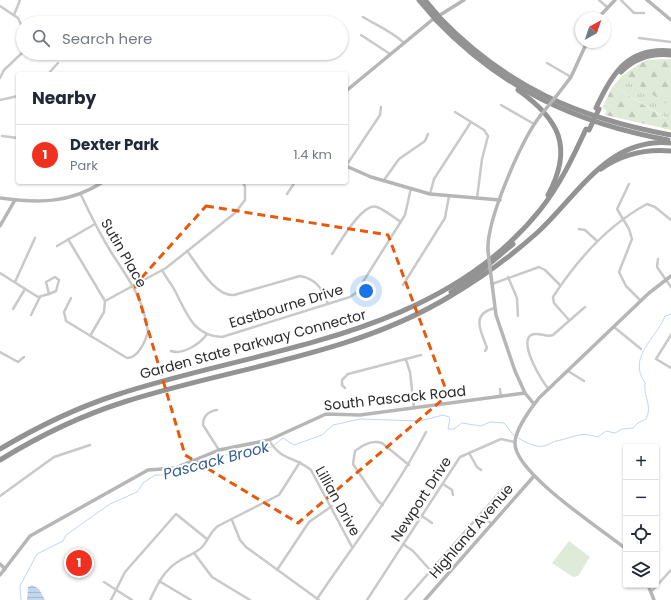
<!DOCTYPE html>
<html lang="en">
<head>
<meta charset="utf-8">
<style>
	:root { --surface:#fff; --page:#f2f2f3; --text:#1f2937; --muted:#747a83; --line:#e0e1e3; --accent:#f13120 }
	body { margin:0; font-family:Poppins,sans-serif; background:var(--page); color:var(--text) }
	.controls { position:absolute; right:12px; bottom:12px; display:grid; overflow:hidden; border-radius:4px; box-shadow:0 1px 3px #0004 }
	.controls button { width:36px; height:36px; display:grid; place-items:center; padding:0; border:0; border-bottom:1px solid var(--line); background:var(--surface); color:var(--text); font:20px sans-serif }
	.compass { position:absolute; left:575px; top:12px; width:36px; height:36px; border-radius:50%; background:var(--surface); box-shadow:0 1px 3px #0004; rotate:40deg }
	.you { position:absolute; left:366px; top:291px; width:14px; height:14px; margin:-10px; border:3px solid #fff; border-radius:50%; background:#1a73e8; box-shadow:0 0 0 6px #1a73e833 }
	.badge { display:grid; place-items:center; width:26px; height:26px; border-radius:50%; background:var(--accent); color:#fff; font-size:13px; font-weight:700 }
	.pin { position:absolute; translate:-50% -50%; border:2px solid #fff; box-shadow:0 1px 4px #0006 }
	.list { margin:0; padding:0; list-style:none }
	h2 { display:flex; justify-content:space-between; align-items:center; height:52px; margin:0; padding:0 16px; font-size:17px }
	h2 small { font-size:13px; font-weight:400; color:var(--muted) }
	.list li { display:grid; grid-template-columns:26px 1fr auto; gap:12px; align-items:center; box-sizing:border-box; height:60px; padding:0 16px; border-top:1px solid var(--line) }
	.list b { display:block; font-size:15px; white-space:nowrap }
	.list p { margin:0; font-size:13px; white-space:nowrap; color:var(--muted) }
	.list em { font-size:13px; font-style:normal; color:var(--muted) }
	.icon { flex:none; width:22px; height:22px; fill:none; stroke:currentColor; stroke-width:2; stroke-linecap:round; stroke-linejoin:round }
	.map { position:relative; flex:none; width:671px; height:600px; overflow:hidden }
	.search { position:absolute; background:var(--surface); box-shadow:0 1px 3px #0004; left:16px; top:16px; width:332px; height:44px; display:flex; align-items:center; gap:10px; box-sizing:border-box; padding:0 14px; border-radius:22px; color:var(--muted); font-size:15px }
	.panel { position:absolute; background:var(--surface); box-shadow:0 1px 3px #0004; left:16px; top:72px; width:332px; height:112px; border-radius:4px }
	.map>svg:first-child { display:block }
	.grass { fill:url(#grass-tufts) }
	.forest { fill:url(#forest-firs) }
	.garden { fill:#dfebd8 }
	.water { fill:url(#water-rules) }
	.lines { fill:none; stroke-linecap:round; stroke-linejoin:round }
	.stream { stroke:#c2d6ed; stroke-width:1 }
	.street { stroke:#c9c9c9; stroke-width:2.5 }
	.secondary { stroke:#b6b6b6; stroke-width:3.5 }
	.highway { stroke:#939393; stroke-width:5 }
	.secondary-bridge { stroke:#b6b6b6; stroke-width:3.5 }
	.highway-bridge { stroke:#939393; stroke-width:5 }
	.marked { fill:none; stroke:#e8590c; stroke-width:3; stroke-dasharray:8 5; stroke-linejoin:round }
	.labels { text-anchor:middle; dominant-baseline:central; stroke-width:4; stroke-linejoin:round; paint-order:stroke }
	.street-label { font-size:14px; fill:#2c2c2c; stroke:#fff }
	.water-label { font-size:15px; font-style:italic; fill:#356093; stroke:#fff }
</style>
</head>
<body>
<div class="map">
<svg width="671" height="600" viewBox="0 0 671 600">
	<defs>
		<pattern id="grass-tufts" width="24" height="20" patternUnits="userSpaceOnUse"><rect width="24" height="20" fill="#dfebd8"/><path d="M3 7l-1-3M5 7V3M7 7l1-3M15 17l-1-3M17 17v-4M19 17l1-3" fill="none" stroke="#c0caba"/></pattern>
		<pattern id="forest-firs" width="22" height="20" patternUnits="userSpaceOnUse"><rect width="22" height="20" fill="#dfebd8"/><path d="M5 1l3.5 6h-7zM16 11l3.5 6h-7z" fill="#c0caba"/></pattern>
		<pattern id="water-rules" width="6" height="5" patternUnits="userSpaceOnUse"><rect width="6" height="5" fill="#c2d6ed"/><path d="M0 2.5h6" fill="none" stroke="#a7b8cb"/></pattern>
	</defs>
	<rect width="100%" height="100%" fill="#fff"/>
	<path class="grass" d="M623,75L667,103H671V117L666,118L613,86Z"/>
	<g class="forest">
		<path d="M671,59V103L667,104L623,75L646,60Z"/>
		<path d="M613,86L665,118L671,117V130L605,115L606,110L602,108Z"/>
	</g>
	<path class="garden" d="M569,541L590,557L578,576L573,577L552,563Z"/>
	<path class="water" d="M32,585L39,589L45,600H27L28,587Z"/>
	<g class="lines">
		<g class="stream">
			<path d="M518,438C526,442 535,448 544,446C548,445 552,442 556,441C573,438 579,431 598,437L606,431L615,433L622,429L633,428L638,423L646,419C653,406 643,396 645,383C627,357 656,339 665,316L671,314"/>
			<path d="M21,600L20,586L37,554L63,541L66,535L110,504L137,492L143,483L155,475H172L184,472L200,464L220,458L225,455L236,453L246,454L259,448L272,447L283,438L294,445L322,435L333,425L360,419L420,421L443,415L449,417L450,419L448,429H454L462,423L481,426L490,422L504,423L515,437"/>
		</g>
		<g class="street">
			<path d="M599,0L607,7"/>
			<path d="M621,0L634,13H644"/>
			<path d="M0,6L18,18L23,29"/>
			<path d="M14,15L20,0"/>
			<path d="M363,17C376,25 393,32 404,43"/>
			<path d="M361,35L390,54"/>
			<path d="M639,38L671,42"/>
			<path d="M547,63L571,77"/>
			<path d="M48,74L58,63"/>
			<path d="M0,78L4,70L23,52"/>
			<path d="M0,100L18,96"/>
			<path d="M501,105L534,124"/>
			<path d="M455,112L484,130L488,136L482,159L477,198"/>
			<path d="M2,136L18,138"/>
			<path d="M346,166L380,115L381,107"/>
			<path d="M384,180L399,159L425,141L428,134"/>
			<path d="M629,184L617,209L629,229L632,239L619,272L626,286L641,301"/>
			<path d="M287,194L295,182"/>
			<path d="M430,194L434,179L471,122"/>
			<path d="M579,229L585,230L597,241"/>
			<path d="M68,239L105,301L104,312L90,336"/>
			<path d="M57,246L95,224"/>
			<path d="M187,251C198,265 215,297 234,295L300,276C317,279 322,289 328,304"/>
			<path d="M332,254C339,244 363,201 377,207C385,210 393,217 401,222"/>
			<path d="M658,259L657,267L671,287"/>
			<path d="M162,270C165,276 170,282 174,289C186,311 192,336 222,337L350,297L356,293L405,215L411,188"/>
			<path d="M0,273L38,297L49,294"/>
			<path d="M55,277L59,280L56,291L49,294L46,282Z"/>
			<path d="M508,277L517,298L518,316"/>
			<path d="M15,282L35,238"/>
			<path d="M492,284L539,267L545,270L560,285"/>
			<path d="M403,285L445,218L449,196"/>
			<path d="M71,298L64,312L66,321L127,358C138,358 145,342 148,332C144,299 128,278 111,252C100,234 90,214 81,195"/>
			<path d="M105,301L166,268L235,213L245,200V187L243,182"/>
			<path d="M13,309L25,289"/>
			<path d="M31,315L40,297"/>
			<path d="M569,320L554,303L553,297C577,260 608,225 647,204L655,207L671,220"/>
			<path d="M614,327L641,349"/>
			<path d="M671,335L656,359L671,368"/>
			<path d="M171,351C183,355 200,344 207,334"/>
			<path d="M485,351L487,348C481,331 470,314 495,308"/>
			<path d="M0,352L18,362L24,357"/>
			<path d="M406,360L410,372L414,408"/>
			<path d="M568,371L584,381"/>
			<path d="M345,388L342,385V380L348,374L421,355"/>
			<path d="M500,389L501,397"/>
			<path d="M549,389C541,381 519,343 531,335C538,331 546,338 553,335L585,307"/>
			<path d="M217,410C209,411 203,416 203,425L219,450"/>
			<path d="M269,440C281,461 294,456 311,470L352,547"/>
			<path d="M469,453L477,467L481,470"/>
			<path d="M443,484L452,490L453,495"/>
			<path d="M0,496L54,457L90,445"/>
			<path d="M383,505L378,501L353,464L355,451C363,445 371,440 382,443L409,465"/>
			<path d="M481,515L492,524"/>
			<path d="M422,516L432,523"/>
			<path d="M232,520L240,540L246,547L319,600"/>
			<path d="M403,544L413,551L431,571"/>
			<path d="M194,553L212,577L250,600"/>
			<path d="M277,570L309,522L332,506"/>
			<path d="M159,581L191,600"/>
			<path d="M104,582L132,600"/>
			<path d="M651,592L671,570"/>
			<path d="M317,599C354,544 395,492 426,432"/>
			<path d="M111,600L125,572L176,514L207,539"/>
			<path d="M150,600C157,585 164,570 179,561C187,556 197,553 203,546C209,539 210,532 218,526L279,495L300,462"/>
			<path d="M367,600L460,457L501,439L515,442"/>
			<path d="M405,600L505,486"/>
		</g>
		<g class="secondary">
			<path d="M647,0L671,20"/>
			<path d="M598,18L615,0"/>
			<path d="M346,91L432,20L464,0"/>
			<path d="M558,94L571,77L587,42"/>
			<path d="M346,166L371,177L430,194L500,200"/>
			<path d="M0,198C38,203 69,204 103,182"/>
			<path d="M0,226L15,200"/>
			<path d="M488,251C486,221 521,141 540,116"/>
			<path d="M491,276L496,315L515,371L525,393L534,404"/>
			<path d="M626,549C603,530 514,473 515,443C515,430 531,408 539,398L649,293L671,276"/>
			<path d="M0,564L5,569"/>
			<path d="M0,575L30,536L148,470L175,468L219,450L269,440L326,414L360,415L525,393"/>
			<path d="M648,585L654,600"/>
			<path d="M425,600L534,476"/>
		</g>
		<g class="highway">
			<path d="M419,0L432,15"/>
			<path d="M425,0L436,13"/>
			<path d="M440,18C507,87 578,118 671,135"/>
			<path d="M436,20C502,89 576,123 668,140"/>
			<path d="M621,72C634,59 652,53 671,55"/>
			<path d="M518,90C559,119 574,147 548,195"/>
			<path d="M596,108C612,73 628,47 671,51"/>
			<path d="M601,169C622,154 646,149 671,151"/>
			<path d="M451,292L481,271L513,244"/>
			<path d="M0,449C37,427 76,408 116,395C261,347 437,339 540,210C560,185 573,157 586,129"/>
			<path d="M0,460C39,436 80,416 124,402C233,367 353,356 452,295C483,277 511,256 538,232C578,195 608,137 671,143"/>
		</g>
		<g class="secondary-bridge">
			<path d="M540,116L558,94"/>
			<path d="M488,251L491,276"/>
		</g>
		<g class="highway-bridge">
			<path d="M436,13L440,18"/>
			<path d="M432,15L436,20"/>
			<path d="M589,130L599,109"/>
		</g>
	</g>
	<path class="marked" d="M206,206L388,235L448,395L298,523L185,455L135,285Z"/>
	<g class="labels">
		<g class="street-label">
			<text transform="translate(124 253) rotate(60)">Sutin Place</text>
			<text transform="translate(286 306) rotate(-17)">Eastbourne Drive</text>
			<text transform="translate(253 344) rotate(-15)">Garden State Parkway Connector</text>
			<text transform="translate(395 398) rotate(-6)">South Pascack Road</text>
			<text transform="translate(421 499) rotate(-57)">Newport Drive</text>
			<text transform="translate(338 501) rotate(61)">Lillian Drive</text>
			<text transform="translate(471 531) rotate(-49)">Highland Avenue</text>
		</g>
		<g class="water-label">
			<text transform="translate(216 460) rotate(-15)">Pascack Brook</text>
		</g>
	</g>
</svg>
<div class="controls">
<button>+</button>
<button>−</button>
<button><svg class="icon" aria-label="locate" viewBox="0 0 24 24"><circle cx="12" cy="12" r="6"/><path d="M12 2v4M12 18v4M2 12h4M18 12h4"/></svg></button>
<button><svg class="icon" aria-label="layers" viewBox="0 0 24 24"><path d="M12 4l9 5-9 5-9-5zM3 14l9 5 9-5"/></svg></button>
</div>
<svg class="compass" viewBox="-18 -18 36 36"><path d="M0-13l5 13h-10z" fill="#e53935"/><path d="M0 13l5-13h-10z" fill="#747a83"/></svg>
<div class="you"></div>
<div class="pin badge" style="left:79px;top:563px">1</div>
<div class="search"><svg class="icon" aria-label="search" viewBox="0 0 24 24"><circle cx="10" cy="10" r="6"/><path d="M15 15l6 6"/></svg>Search here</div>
<section class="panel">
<h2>Nearby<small></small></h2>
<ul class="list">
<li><span class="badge">1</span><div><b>Dexter Park</b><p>Park</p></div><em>1.4 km</em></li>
</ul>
</section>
</div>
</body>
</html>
